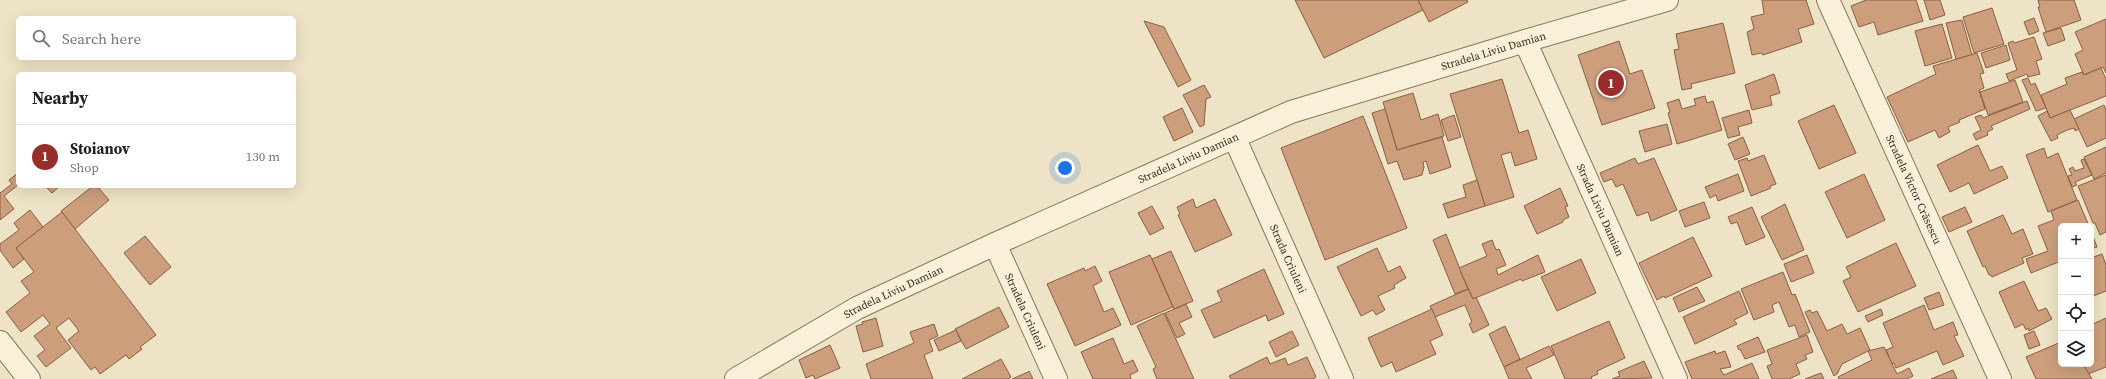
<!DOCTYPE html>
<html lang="en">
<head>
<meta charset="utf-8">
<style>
	:root { --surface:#fff; --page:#f6f6f6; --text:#222; --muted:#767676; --line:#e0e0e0; --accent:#982d2c }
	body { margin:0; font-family:"Source Serif 4",serif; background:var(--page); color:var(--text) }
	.controls { position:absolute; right:12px; bottom:12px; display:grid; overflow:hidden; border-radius:6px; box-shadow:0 4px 16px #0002 }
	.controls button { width:36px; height:36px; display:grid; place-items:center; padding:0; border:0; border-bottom:1px solid var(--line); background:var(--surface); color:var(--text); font:20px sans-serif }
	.you { position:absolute; left:1065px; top:168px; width:14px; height:14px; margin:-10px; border:3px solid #fff; border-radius:50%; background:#1a73e8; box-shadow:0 0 0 6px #1a73e833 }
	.badge { display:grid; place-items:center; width:26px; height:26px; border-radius:50%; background:var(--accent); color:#fff; font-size:13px; font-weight:700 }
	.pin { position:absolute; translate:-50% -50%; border:2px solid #fff; box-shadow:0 1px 4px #0006 }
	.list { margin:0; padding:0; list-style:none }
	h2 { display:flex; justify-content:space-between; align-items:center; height:52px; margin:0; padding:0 16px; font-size:17px }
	h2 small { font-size:13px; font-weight:400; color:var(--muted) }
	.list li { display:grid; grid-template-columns:26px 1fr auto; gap:12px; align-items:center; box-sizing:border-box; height:64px; padding:0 16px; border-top:1px solid var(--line) }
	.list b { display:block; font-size:15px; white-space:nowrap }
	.list p { margin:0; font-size:13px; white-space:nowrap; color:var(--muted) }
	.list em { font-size:13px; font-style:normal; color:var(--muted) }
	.icon { flex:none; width:22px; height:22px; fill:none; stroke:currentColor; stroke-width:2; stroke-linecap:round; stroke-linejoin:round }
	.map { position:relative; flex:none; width:2106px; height:379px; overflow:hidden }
	.search { position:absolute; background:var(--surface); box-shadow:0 4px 16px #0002; left:16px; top:16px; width:280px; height:44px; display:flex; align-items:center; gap:10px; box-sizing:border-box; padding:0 14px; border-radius:6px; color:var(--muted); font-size:15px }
	.panel { position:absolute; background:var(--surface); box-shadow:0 4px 16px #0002; left:16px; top:72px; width:280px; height:116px; border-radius:6px }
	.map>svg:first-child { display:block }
	.building { fill:#cc9e7c; stroke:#895f42 }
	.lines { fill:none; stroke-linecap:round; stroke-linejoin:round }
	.street-casing { stroke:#8a755c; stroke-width:24 }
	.street { stroke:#f9f0da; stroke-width:22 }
	.labels { text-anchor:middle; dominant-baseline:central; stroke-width:3.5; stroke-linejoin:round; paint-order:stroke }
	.street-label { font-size:11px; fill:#3a2d1f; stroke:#f6edd6 }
</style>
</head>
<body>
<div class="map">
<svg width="2106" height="379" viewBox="0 0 2106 379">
	<rect width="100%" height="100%" fill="#eee3c6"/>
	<g class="building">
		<path d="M1295,0H1418L1423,10L1324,58Z"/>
		<path d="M1418,0H1467L1468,2L1429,22Z"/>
		<path d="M1762,0H1806L1814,24L1798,29L1802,42L1763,55L1761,53L1752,55L1747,32L1754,29L1751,17L1764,14Z"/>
		<path d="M1866,0H1916L1923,21L1878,35L1874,22L1859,27L1851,6Z"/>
		<path d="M1924,0H1940L1945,15L1930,20Z"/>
		<path d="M2038,0H2074L2081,20L2046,32L2038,7H2040Z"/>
		<path d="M1992,8L2004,44L1974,53L1963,17Z"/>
		<path d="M2034,18L2039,31L2029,35L2024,22Z"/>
		<path d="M2106,19V73L2103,67L2084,75L2075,54L2083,50L2075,32Z"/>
		<path d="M1962,20L1972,55L1956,59L1946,23Z"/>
		<path d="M1144,21L1164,27L1191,80L1178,87Z"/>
		<path d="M1723,23L1735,73L1691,84L1692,88L1682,90L1674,50L1679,49L1676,34Z"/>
		<path d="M1942,24L1952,58L1925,66L1915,31Z"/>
		<path d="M2061,28L2065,40L2048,46L2043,33Z"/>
		<path d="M2034,37L2042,59L2036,61L2040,74L2028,77L2027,74L2009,81L2006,74L2017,70L2008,43L2013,41L2014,43Z"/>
		<path d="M1619,41L1630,74L1642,70L1655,108L1602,125L1578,55Z"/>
		<path d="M2006,45L2010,60L1986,68L1981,53Z"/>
		<path d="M1977,53L1984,73L1980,74L1984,88L1979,90L1985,109L1959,120L1960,122L1948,127L1950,132L1939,138L1935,130L1908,142L1887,97L1936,74L1933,66Z"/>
		<path d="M2101,68L2106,79V96L2050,118L2041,95L2067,84L2065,78L2082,72L2084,75Z"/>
		<path d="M1774,74L1780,93L1770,96L1772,105L1752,110L1745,85Z"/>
		<path d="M2028,78L2031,85L2035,83L2046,108L2036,111L2022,80Z"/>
		<path d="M1502,79L1519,133L1528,130L1537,159L1515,166L1511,152L1501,155L1514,197L1485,206L1450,94Z"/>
		<path d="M2015,80L2023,102L1988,115L1980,92Z"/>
		<path d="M1204,85L1211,97L1206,99L1204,125L1200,127L1183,95Z"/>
		<path d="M1413,93L1421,120L1438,114L1444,136L1397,150L1383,102Z"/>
		<path d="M1705,96L1707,103L1713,101L1722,130L1677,144L1668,113L1670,112L1667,103L1679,99L1682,109L1696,105L1694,99Z"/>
		<path d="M2027,101L2030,109L1991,126L1993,129L1987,132L1988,135L1976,140L1973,134L1981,130L1975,117L1981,115L1983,118Z"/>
		<path d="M1834,105L1856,153L1819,169L1798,121Z"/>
		<path d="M2104,105L2106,110V138L2087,147L2074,119Z"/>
		<path d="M1182,108L1193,132L1174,141L1163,117Z"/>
		<path d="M1385,109L1397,150L1442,137L1451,167L1430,174L1426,161L1423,162L1424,167L1422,175L1404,180L1397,161L1388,164L1372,113Z"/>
		<path d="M1749,110L1752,123L1738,127L1740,135L1728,138L1722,118Z"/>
		<path d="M2070,110L2079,129L2075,131L2074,128L2067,130L2057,135L2058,138L2051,141L2038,116L2047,111L2050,118Z"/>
		<path d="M1454,115L1461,137L1448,141L1441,120Z"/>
		<path d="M1363,116L1407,228L1325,260L1281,148Z"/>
		<path d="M1667,124L1672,144L1645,152L1639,131Z"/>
		<path d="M1743,137L1750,154L1735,160L1728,144Z"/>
		<path d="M1978,145L1990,171L2002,166L2008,178L1974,194L1969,183L1950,192L1937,165Z"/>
		<path d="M2106,147V173L2094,179L2084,157Z"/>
		<path d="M2044,148L2047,158L2058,153L2077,200L2048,212L2026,155Z"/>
		<path d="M1764,155L1776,184L1770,186L1771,188L1751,196L1738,161L1747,158L1748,161Z"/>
		<path d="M1635,158L1638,164L1654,158L1677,210L1651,221L1648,212L1637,216L1623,184L1616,187L1612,179L1604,182L1600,173Z"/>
		<path d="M2084,159L2092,175L2075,182L2077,185L2072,187L2068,176L2072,175L2069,169L2073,167L2075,171L2084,168L2081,160Z"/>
		<path d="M18,173V185L4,196L14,209L0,220V193L12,184L9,180Z"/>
		<path d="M1738,174L1744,191L1718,201L1716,195L1710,198L1705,187Z"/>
		<path d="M1864,174L1885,220L1847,238L1825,192Z"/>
		<path d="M2106,175V232L2100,235L2095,223H2093L2078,186Z"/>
		<path d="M1477,180L1485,206L1448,218L1443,204L1466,197L1463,185Z"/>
		<path d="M45,186H60L52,193Z"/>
		<path d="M93,186H97L109,200L75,229L61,211Z"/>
		<path d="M1560,188L1568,206L1565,207L1569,217L1563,220V222L1537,234L1524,206Z"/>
		<path d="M1193,199L1196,208L1215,199L1232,235L1195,252L1178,215L1180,214L1177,207Z"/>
		<path d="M2078,200L2089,226H2061V261L2031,273L2026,259L2048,251L2038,226L2054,220L2051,211Z"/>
		<path d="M1704,202L1710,218L1685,227L1679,211Z"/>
		<path d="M1785,204L1804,250L1782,260L1761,217Z"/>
		<path d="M1152,206L1164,228L1150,235L1138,213Z"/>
		<path d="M1752,207L1765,237L1746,245L1737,222L1731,224L1728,217Z"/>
		<path d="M1965,207L1972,222L1949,232L1942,217Z"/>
		<path d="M30,210L43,227L16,248L24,259L13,268L0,250V244L19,230L14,223Z"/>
		<path d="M62,212L156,335L140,347L142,349L129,359L126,355L100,374L95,367L91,370L68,340L79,331L69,318L56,328L71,348L46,367L37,356L45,350L34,336L50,324L43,315L21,332L6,312L30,293L21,281L34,272L16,248Z"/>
		<path d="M2003,215L2012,234L2023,229L2033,254L2022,258L2024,263L1992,277L1991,275H1989L1985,266L1983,267L1967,231Z"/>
		<path d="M2091,231L2097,247L2091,249Z"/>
		<path d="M1446,234L1468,289L1455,294L1433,240Z"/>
		<path d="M145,236L171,267L150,285L124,253Z"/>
		<path d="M1693,237L1712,276L1665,298L1664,296L1657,300L1639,263Z"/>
		<path d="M1492,240L1496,250L1499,249L1506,265L1496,269L1498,275L1538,255L1545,272L1522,281L1521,279L1473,299L1459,268L1487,256L1482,244Z"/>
		<path d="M1896,243L1916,286L1858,312L1843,281L1851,277L1846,267Z"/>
		<path d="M1377,248L1388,272L1400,266L1406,278L1394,285L1395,288L1378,296L1385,310L1376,315L1373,310L1361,316L1337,267Z"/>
		<path d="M1171,251L1193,301L1174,309L1152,259Z"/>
		<path d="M2102,254L2106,265V291L2091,297V258Z"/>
		<path d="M1150,255L1173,307L1131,325L1109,272Z"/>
		<path d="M1807,255L1814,273L1791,282L1784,264Z"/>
		<path d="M1581,259L1596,293L1557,311L1541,277Z"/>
		<path d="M1095,266L1102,281L1093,286L1104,312L1113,308L1121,325L1075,346L1047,284L1084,268L1085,271Z"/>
		<path d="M1264,269L1284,314L1268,321L1266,315L1214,338L1201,310L1222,301L1217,291Z"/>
		<path d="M1783,272L1792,295L1795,294L1810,332L1799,337L1795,325L1789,327L1779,302L1772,305L1774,312L1754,320L1741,289Z"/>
		<path d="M2024,281L2038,311L2046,308L2052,319L2029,331L2028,328L2026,330L2023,324L2015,328L1999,292Z"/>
		<path d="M1697,287L1705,301L1679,312L1673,298Z"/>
		<path d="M1468,289L1473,299L1476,297L1489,325L1473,333L1469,324L1472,322L1465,305L1435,317L1430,306Z"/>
		<path d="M1739,291L1748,313L1734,320L1737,324L1695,344L1683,317Z"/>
		<path d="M1939,292L1944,305L1929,310L1924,298Z"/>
		<path d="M1186,304L1192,317L1179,323L1185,334L1177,338L1165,313Z"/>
		<path d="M1924,305L1934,330L1953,322L1958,335L1954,336L1964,356L1943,365L1937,351L1896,368L1894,363L1892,364L1886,350L1893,347L1883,323Z"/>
		<path d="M999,307L1009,327L966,349L955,329Z"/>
		<path d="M1432,309L1443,335L1430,341L1436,354L1396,372L1392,362L1381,367L1368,338Z"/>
		<path d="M1881,309L1883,315L1868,322L1865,316Z"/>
		<path d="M1810,310L1812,313L1817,311L1827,331L1842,324L1847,334L1860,328L1870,350L1842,364L1837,374L1834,376L1805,312Z"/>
		<path d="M1164,313L1194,379H1157L1153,369L1156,367L1137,326Z"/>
		<path d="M876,318L883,346L863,352L856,326L863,324L862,322Z"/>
		<path d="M2106,318V367L2088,374L2083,364H2091V325Z"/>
		<path d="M1609,321L1625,358L1597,371L1598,374L1591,377L1592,379H1565L1551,346Z"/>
		<path d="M934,324L938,336L929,340L933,351L924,355L933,379H871L866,364L914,343L910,332Z"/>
		<path d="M1505,326L1520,359L1504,367L1489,334Z"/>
		<path d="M956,330L961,341L939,351L934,340Z"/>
		<path d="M1292,331L1299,345L1276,357L1269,342Z"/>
		<path d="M2034,331L2040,345L2029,349L2024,335Z"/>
		<path d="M1807,335L1813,352L1805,355L1807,359L1796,364L1800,374L1789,379H1772L1767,366L1772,364L1767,350Z"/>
		<path d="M1758,337L1765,352L1745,359L1740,349L1739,350L1737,346Z"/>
		<path d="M1113,338L1124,364L1133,360L1138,371L1130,375L1131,379H1093L1081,352Z"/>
		<path d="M2061,342V364H2083L2092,379H2036L2026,357Z"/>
		<path d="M830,345L840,368L815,379L813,375L806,378L799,360Z"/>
		<path d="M1549,346L1554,355L1526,368L1532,379H1509L1504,367Z"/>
		<path d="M1884,347L1897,374L1909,368L1913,376L1907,379H1839L1838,377L1872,360L1868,351Z"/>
		<path d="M1715,351L1716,354L1725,351L1727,356L1731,367L1720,369L1724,375L1752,363L1759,379H1692L1685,362Z"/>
		<path d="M1267,357L1270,364L1285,358L1288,365L1307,357L1316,377L1313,379H1231L1229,376Z"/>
		<path d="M1001,359L1011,377L1008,379H962Z"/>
		<path d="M1644,361L1652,378L1612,379L1620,376L1618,372Z"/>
		<path d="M1953,370L1957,379H1931Z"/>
		<path d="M1029,371L1033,379H1012L1028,372Z"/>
		<path d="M1821,373L1824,379H1805Z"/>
	</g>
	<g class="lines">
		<defs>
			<g id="street">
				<path id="s1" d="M1828,0L2000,379"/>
				<path id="s2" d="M1525,41L1676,379"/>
				<path id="s3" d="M1235,139L1342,379"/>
				<path id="s4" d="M995,244L1056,379"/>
				<path d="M0,342L29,379"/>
				<path id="s5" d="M736,379L857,308L995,244L1291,112L1525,41L1667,0"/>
			</g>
		</defs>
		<use href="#street" class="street-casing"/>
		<use href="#street" class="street"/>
	</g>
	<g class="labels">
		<g class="street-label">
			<text stroke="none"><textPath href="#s5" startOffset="828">Stradela Liviu Damian</textPath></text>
			<text stroke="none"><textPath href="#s5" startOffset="504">Stradela Liviu Damian</textPath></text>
			<text stroke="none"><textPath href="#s1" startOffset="208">Stradela Victor Crăsescu</textPath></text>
			<text stroke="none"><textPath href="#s2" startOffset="185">Strada Liviu Damian</textPath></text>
			<text stroke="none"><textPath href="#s3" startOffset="131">Strada Criuleni</textPath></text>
			<text stroke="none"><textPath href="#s5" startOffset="180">Stradela Liviu Damian</textPath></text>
			<text stroke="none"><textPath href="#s4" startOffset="74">Stradela Criuleni</textPath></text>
		</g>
	</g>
</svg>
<div class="controls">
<button>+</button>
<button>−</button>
<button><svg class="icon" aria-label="locate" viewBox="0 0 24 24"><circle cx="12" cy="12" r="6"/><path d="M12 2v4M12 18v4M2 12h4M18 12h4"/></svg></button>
<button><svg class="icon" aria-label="layers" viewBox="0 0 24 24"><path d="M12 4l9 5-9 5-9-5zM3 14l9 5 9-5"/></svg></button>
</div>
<div class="you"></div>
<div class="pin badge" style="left:1611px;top:83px">1</div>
<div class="search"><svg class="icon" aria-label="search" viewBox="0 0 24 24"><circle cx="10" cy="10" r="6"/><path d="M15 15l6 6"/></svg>Search here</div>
<section class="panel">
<h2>Nearby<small></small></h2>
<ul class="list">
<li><span class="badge">1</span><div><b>Stoianov</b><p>Shop</p></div><em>130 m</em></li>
</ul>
</section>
</div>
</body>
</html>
